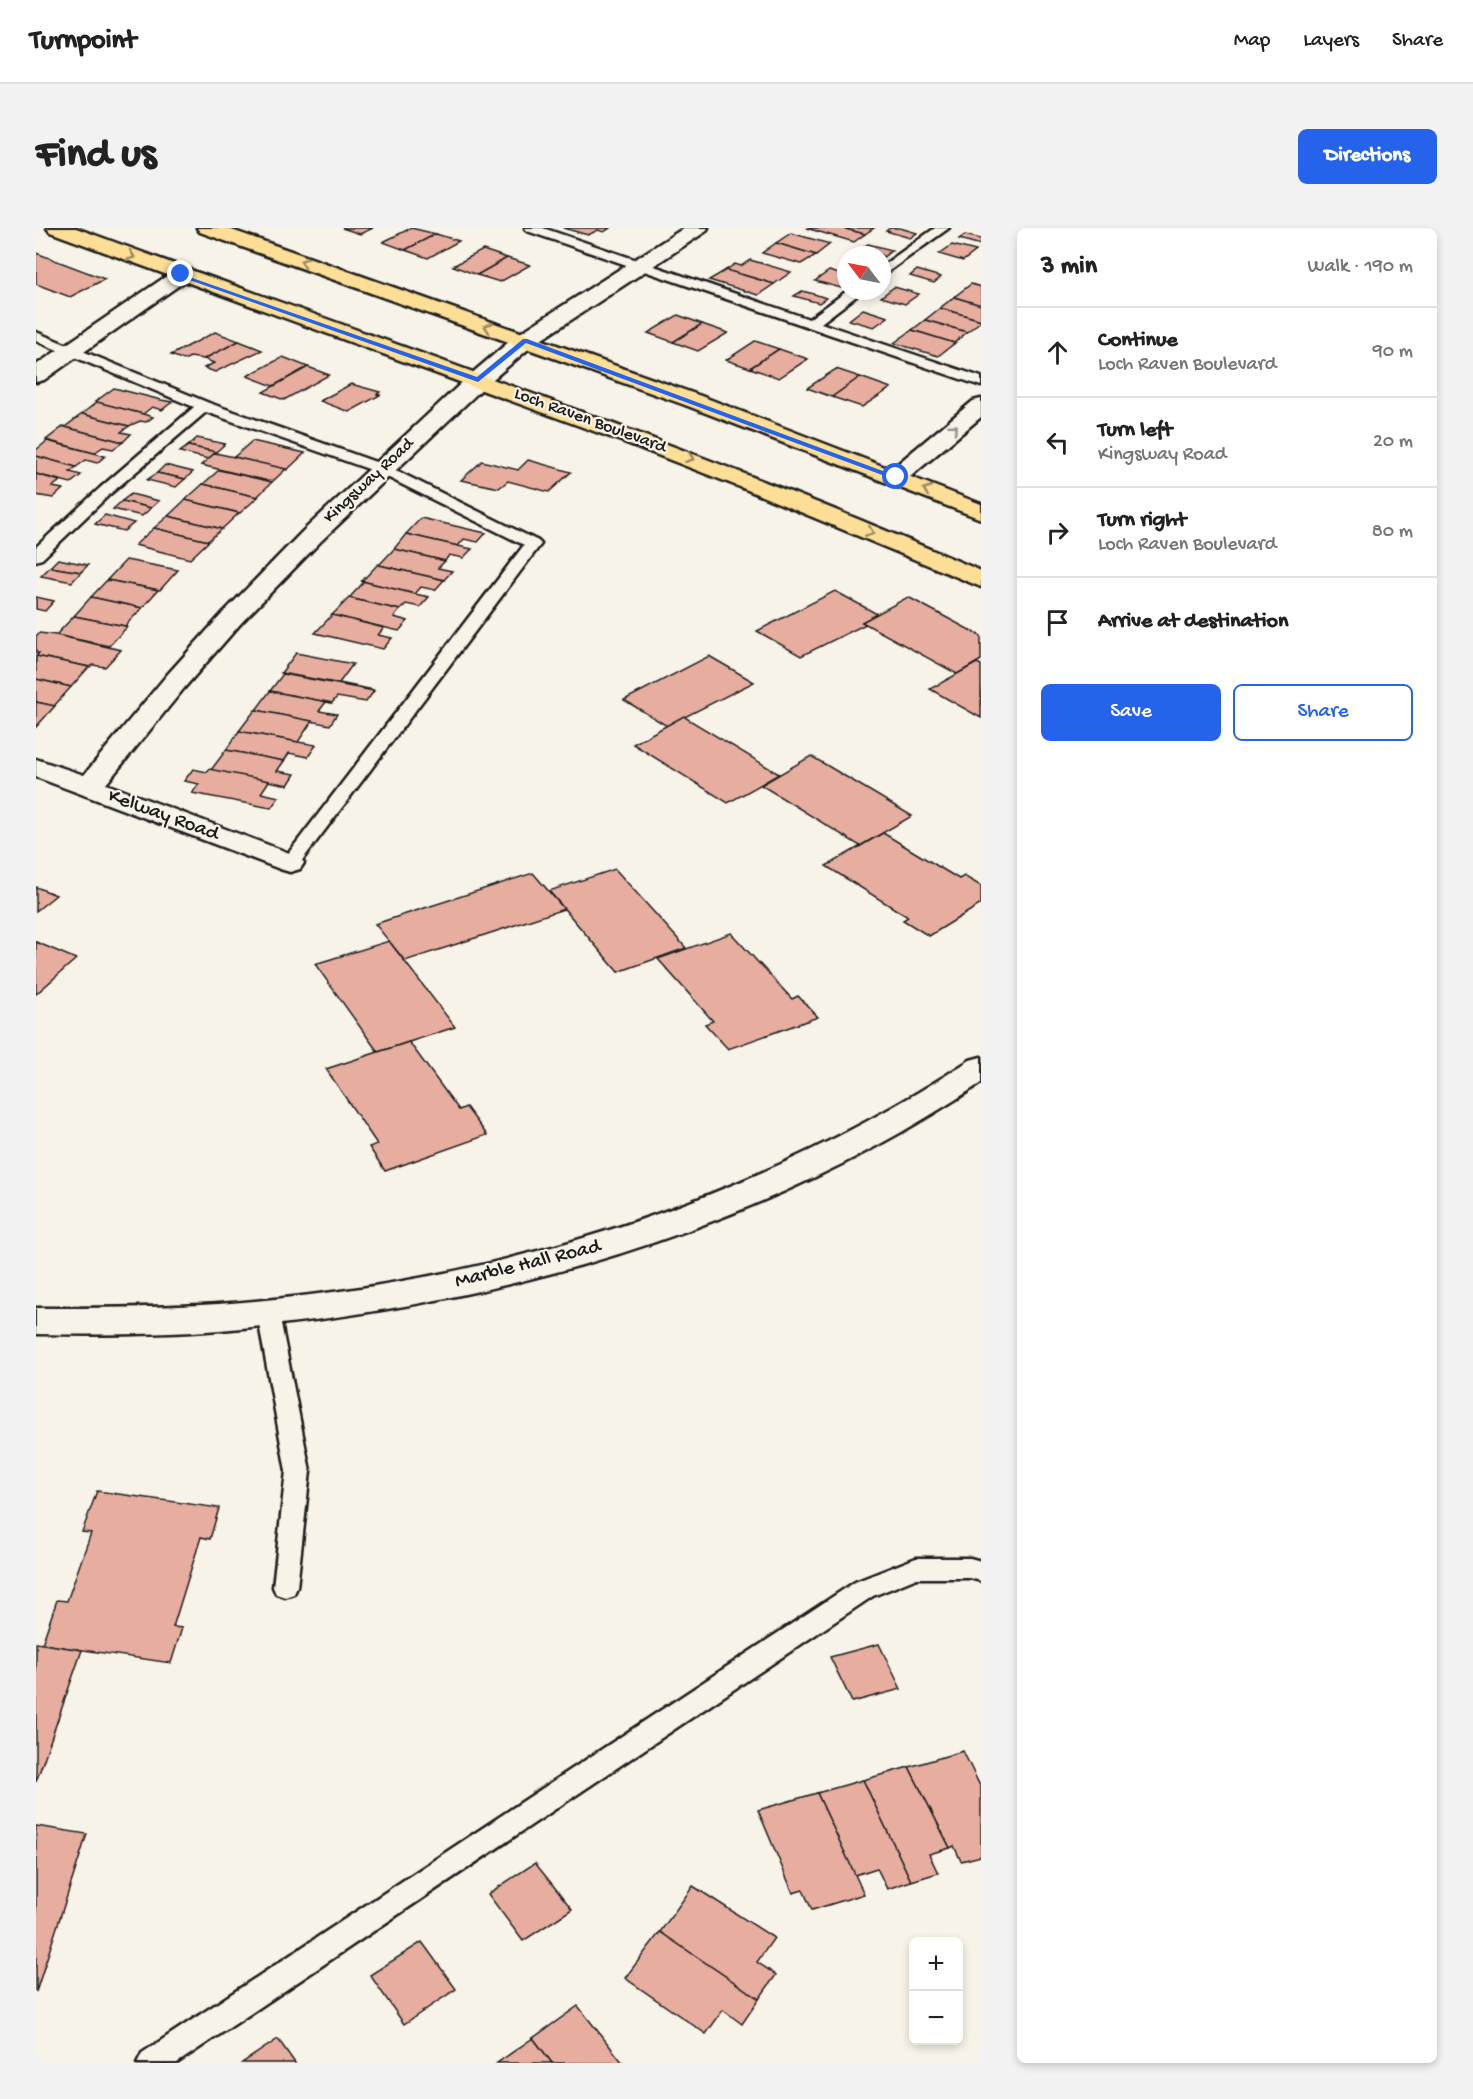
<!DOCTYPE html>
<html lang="en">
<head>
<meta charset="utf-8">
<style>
	:root { --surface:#fff; --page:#f2f2f2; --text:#222; --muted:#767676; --line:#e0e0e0; --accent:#2563eb }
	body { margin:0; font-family:"Gochi Hand",sans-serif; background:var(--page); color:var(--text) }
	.controls { position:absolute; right:18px; bottom:18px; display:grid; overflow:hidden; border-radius:9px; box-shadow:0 3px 9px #0003 }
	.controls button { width:54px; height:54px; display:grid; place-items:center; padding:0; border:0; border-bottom:2px solid var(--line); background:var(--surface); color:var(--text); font:30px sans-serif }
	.compass { position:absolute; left:801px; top:18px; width:54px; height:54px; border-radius:50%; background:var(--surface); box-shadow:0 3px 9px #0003; rotate:302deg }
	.stop { position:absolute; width:18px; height:18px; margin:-14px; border:4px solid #2563eb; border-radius:50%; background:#fff }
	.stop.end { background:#2563eb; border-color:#fff; box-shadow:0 2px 6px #0008 }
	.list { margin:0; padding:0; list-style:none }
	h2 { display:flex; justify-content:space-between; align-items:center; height:78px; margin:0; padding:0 24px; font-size:26px }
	h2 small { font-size:20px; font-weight:400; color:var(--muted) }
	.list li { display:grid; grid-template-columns:39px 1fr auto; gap:18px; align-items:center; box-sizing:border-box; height:90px; padding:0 24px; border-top:2px solid var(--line) }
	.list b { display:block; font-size:22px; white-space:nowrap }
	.list p { margin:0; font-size:20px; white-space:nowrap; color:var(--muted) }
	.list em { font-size:20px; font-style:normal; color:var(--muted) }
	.actions { display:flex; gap:12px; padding:18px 24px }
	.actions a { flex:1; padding:14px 0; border:2px solid var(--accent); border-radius:9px; text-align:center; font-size:21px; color:var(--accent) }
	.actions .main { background:var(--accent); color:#fff }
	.icon { flex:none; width:33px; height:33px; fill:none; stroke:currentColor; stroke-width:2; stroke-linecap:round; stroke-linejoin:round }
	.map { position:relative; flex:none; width:945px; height:1835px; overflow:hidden; border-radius:9px }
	header { display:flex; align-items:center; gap:36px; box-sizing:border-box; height:84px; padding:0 30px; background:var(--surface); border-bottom:2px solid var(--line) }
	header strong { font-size:28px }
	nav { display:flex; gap:33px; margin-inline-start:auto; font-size:21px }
	.intro { display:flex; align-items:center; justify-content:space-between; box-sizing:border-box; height:144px; padding:0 36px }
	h1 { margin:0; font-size:42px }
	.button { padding:15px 27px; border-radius:9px; background:var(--accent); color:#fff; font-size:21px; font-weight:700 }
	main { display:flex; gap:36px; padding:0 36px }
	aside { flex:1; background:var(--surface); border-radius:9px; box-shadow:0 3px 9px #0003 }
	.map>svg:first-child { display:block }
	.building { fill:#e7aea0; stroke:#1c1c1c; stroke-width:1.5 }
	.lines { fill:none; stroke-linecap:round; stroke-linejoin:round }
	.service-casing { stroke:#1c1c1c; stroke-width:5 }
	.minor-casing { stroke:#1c1c1c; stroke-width:5 }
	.primary-casing { stroke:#1c1c1c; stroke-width:5 }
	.service { fill:#f7f3e8; fill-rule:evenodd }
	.minor { fill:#f7f3e8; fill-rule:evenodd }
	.primary { fill:#fdde96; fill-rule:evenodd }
	.oneway { stroke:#98875f }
	.oneway2 { stroke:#94928c }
	.route { fill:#2563eb }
	.labels { text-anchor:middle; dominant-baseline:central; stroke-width:4.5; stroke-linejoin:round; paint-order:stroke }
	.far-street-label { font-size:18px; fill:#1c1c1c; stroke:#f7f3e8 }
	.street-label { font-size:21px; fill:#1c1c1c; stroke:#f7f3e8 }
</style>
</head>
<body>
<header>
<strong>Turnpoint</strong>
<nav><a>Map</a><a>Layers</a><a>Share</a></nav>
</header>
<div class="intro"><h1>Find us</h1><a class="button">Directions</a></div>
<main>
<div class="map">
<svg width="945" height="1835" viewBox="0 0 945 1835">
	<rect width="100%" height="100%" fill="#f7f3e8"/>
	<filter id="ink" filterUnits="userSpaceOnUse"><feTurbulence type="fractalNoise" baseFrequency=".0167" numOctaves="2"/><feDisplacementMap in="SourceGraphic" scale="12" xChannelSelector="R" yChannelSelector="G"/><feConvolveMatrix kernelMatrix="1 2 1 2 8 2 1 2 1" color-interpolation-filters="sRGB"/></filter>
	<g filter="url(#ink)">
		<g class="building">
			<path d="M306,0H337L324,6Z"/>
			<path d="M375,0L400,6L369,22L347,14Z"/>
			<path d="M527,0H574L568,4L562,2L552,7Z"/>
			<path d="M770,0H806L829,6L818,14Z"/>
			<path d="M806,0H838L829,6Z"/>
			<path d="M854,0H864L881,5L874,10L850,3Z"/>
			<path d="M755,5L794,16L780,27L740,15Z"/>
			<path d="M400,6L423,13L392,30L369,22Z"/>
			<path d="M929,7L945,11V17L923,11Z"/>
			<path d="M740,15L780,27L765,36L726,25Z"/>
			<path d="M832,16L856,22L846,30V27L819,25Z"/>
			<path d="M916,17L940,23L927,33L903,26Z"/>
			<path d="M447,22L471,30L441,47L417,38Z"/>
			<path d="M0,25L69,51L34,69L0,56Z"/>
			<path d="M471,30L494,37L464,54L441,47Z"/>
			<path d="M714,32L755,44L738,56L690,42L699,36L705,38Z"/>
			<path d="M690,42L738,56L722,67L673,52Z"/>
			<path d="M881,42L905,49L898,55L874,48Z"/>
			<path d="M793,43L810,48V56L805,60L779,53Z"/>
			<path d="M935,56L945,59V77L918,69Z"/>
			<path d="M858,59L883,66L869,76L845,69Z"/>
			<path d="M766,63L778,66L790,70L783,75L758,68Z"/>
			<path d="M918,69L945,77V92L904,80Z"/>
			<path d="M904,80L945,92V93L931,104L889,92Z"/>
			<path d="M827,81L852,89L838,99L813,92Z"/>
			<path d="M642,87L666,96L637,114L612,105Z"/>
			<path d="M889,92L931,104L918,115L876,102Z"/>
			<path d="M666,96L692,105L662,123L637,114Z"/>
			<path d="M876,102L918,115H919L902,128L858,115Z"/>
			<path d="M179,104L203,113L168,131L154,129L148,132L135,127Z"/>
			<path d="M203,113L226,122L179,144L168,140L178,135L168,131Z"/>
			<path d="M719,113L743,121L714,140L690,132Z"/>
			<path d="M743,121L772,131L743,150L714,140Z"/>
			<path d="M247,129L272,139L237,158L211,148Z"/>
			<path d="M272,139L293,147L248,172L227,164Z"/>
			<path d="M800,141L824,149L796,169L771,160Z"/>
			<path d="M824,149L855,160L826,179L796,169Z"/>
			<path d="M315,156L344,164L341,166L344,167L313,184L284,173Z"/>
			<path d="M78,160L125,172L136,174L126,182L116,179L107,186L59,174Z"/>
			<path d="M61,174L107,186L117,189L110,194L104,193L93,198L46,186Z"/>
			<path d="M46,186L93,198L85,204L95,206L87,214L29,199Z"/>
			<path d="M28,198L29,199L87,214L77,221L67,219L58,225L10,212Z"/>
			<path d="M161,210L189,216L180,224L152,218Z"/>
			<path d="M11,213L58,225L69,228L61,235L50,232L40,239L0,228V222Z"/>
			<path d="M216,213L269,225L251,242L198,229Z"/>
			<path d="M152,218L180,224L172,231L144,224Z"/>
			<path d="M179,225L198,229L250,241L236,254L165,237Z"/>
			<path d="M0,228L40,239L34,244L45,247L35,255L0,246Z"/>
			<path d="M492,232L535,244L513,264L472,253L463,260L425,252L446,233L482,242Z"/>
			<path d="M129,237L157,244L149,251L121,245Z"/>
			<path d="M183,242L236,254L221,269L167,256Z"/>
			<path d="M121,245L149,251L140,259L111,252Z"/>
			<path d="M0,246L24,253L16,259L27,261L17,270L0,267Z"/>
			<path d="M167,256L221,269H222L204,285L149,272Z"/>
			<path d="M95,266L123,273L115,280L86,273Z"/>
			<path d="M149,272L203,285L186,301L132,288Z"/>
			<path d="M86,273L115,280L106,288L77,281Z"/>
			<path d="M69,287L98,295L88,303L59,296Z"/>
			<path d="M132,288L186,301L172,313L118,300Z"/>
			<path d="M385,290L436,302L450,305L442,314L428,311L422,318L370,306Z"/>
			<path d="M118,300L172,313H173L154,331L99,317Z"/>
			<path d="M370,306L422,318L436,321L427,330L413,327L409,333L358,321Z"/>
			<path d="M358,321L409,333L402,340L416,343L408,352L343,337Z"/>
			<path d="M22,331L52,337L45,344L14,339Z"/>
			<path d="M90,332L142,342L124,362L71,352Z"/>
			<path d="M342,336L343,337L408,352L399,362L385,359L379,366L326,353Z"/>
			<path d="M14,339L45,344L36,354L5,348Z"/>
			<path d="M71,352L122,362L106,380L55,369Z"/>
			<path d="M326,353L379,366L393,369L384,379L370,376L364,382L313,370L327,355Z"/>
			<path d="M799,363L841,386L826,394L830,396L765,428L721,403Z"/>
			<path d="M0,369L18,373L9,383L0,381Z"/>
			<path d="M55,369L106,380L89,398L38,388Z"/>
			<path d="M872,369L945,408V432L921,446L826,394Z"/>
			<path d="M313,370L364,382L358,389L372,393L363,403L296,387Z"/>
			<path d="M296,387L348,400L342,407L356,410L347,421L279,405Z"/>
			<path d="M38,388L89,398L91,399L73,418L20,407Z"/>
			<path d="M3,405L20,407L85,422L69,439L57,437L54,439L0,428L3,425H0V408Z"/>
			<path d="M260,425L317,436L303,455L338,462L245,445Z"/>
			<path d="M0,428L53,439L35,459L0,451Z"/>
			<path d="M673,428L718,454L631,498L588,472Z"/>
			<path d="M941,435L945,437V490L894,461Z"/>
			<path d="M247,446L338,463L330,474L301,469L296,475L234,463Z"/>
			<path d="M0,451L35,459L18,478L0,474Z"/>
			<path d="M234,463L296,475L290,474L283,483L301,486L294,497L220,482Z"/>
			<path d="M0,474L19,478L0,499Z"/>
			<path d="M219,482H220L276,493L262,514L203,503Z"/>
			<path d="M648,488L650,490L743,546L692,575L597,516Z"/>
			<path d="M203,503L262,514L280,517L272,529L253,525L248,533L190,522Z"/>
			<path d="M190,522L248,533L241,543L259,546L252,557L175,542Z"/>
			<path d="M775,528L876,588L824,618L725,557Z"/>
			<path d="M157,541L171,544L173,541L233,553L225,565L243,569L235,580L156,565L163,556L148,553Z"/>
			<path d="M847,605L923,651L928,648L945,658V676L893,708L867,692L872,689L790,638Z"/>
			<path d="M579,641L650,720L582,744L513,663Z"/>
			<path d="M497,645L528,681L369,733L339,696Z"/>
			<path d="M0,659L20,667L0,683Z"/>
			<path d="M695,705L756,771L762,768L782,789L692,821L669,796L677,793L622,731Z"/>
			<path d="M353,713L419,799L342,824L279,736Z"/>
			<path d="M0,714L40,731L0,766Z"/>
			<path d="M373,814L423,882L430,879L451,907L349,943L333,919L341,916L290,841Z"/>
			<path d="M61,1263L183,1280L174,1311L165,1309L137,1399L146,1400L135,1435L6,1416L21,1372L31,1373L55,1305L46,1304Z"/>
			<path d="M0,1415L46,1422L0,1554Z"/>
			<path d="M843,1416L865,1461L816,1474L794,1429Z"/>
			<path d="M927,1523L945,1560V1628L925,1633L918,1618L914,1620L873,1539Z"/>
			<path d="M873,1539L914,1620L893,1626L902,1645L875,1653L827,1552Z"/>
			<path d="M827,1552L875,1653L851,1661L841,1640L819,1647L781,1565Z"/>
			<path d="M781,1565L828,1666L776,1682L767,1662L757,1665L722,1582Z"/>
			<path d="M0,1598L51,1606L0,1764Z"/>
			<path d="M499,1635L536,1681L487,1713L452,1666Z"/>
			<path d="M657,1658L738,1710L721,1734L740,1747L723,1771L624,1704Z"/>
			<path d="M624,1704L723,1771L706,1796L687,1782L670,1806L589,1750Z"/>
			<path d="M386,1714L420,1761L368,1796L334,1747Z"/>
			<path d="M542,1778L587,1835H516L497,1810Z"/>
			<path d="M497,1810L516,1835H461Z"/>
			<path d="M242,1811L259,1835H206Z"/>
		</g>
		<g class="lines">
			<defs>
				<g id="service">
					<path d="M489,0H507L773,91L811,63H827L785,95L945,149V158L491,3Z"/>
					<path d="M899,0H913L846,48V38Z"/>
					<path d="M0,104L173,175L351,238L502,313L505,316L261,639H247L245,635L488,317L341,244L170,184L74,266L6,331L0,333V319L64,260L158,179L0,113Z"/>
					<path d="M232,1077L240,1079L243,1085L274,1243L261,1359L258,1366L249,1369L240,1366L237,1359L250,1243L221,1085L224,1079Z"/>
					<path d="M880,1330H934L945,1333V1353L934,1350H881L837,1368L141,1835H101L106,1825L819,1354Z"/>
				</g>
				<g id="minor">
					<path d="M648,0H672L669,4L497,117L450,157L285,313L205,395L149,459L70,556L264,629L268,635L264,641L254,644L244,641L0,549V531L48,547L131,447L187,385L267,303L434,147L481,107Z"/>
					<path d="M145,41L152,43L155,47L152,51L8,152L0,154V137L138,43Z"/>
					<path d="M945,171V189L868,254L860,256L852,254L848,249L852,244L937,173Z"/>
					<path d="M945,829V855C721,1005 451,1080 184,1102C123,1107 61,1107 0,1106V1080C61,1080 122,1080 182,1076C449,1057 709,979 934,832Z"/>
				</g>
				<g id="primary">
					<path d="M11,0H40C343,112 648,214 945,343V359L709,261L593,216L14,4Z"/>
					<path d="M161,0H190L665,168L945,276V291L649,177L164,4Z"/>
				</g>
			</defs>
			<use href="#service" class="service-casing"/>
			<use href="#minor" class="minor-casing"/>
			<use href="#primary" class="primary-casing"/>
			<use href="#service" class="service"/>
			<use href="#minor" class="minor"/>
			<use href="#primary" class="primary"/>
		</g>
		<defs><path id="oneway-chevron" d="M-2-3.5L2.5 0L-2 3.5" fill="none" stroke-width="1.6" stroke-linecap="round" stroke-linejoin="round" transform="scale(1.5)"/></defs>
		<g class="oneway">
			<use href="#oneway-chevron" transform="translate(95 28) rotate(21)"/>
			<use href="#oneway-chevron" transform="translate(268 34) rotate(-161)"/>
			<use href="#oneway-chevron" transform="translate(452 99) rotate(-161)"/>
			<use href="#oneway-chevron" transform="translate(654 230) rotate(21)"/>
			<use href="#oneway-chevron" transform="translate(891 262) rotate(-158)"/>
			<use href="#oneway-chevron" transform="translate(834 304) rotate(22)"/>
		</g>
		<use class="oneway2" href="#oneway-chevron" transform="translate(918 200) rotate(-40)"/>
	</g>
	<path class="route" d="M142,45L441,149L487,111H491L863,249L857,251L490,115L442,154L142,48Z"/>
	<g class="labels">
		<g class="far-street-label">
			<text transform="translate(554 193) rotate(20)">Loch Raven Boulevard</text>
			<text transform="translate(333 253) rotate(-43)">Kingsway Road</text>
		</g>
		<g class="street-label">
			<text transform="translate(127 588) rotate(20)">Kelway Road</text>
			<text transform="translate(492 1037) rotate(-14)">Marble Hall Road</text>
		</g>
	</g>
</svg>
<div class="controls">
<button>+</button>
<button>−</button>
</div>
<svg class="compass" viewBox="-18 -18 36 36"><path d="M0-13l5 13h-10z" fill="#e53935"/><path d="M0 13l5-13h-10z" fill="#767676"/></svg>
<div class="stop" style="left:860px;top:249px"></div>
<div class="stop end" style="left:145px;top:46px"></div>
</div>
<aside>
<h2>3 min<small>Walk · 190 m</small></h2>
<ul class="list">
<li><svg class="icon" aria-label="ahead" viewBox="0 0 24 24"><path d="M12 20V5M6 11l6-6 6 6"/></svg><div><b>Continue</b><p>Loch Raven Boulevard</p></div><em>90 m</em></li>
<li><svg class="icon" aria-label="left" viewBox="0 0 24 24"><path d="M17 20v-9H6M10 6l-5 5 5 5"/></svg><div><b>Turn left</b><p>Kingsway Road</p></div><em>20 m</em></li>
<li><svg class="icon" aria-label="right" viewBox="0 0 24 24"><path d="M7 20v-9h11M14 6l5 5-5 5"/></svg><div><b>Turn right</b><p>Loch Raven Boulevard</p></div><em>80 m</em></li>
<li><svg class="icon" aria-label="arrive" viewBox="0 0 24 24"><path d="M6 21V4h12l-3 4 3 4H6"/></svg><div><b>Arrive at destination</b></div></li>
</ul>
<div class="actions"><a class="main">Save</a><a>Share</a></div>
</aside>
</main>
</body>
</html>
